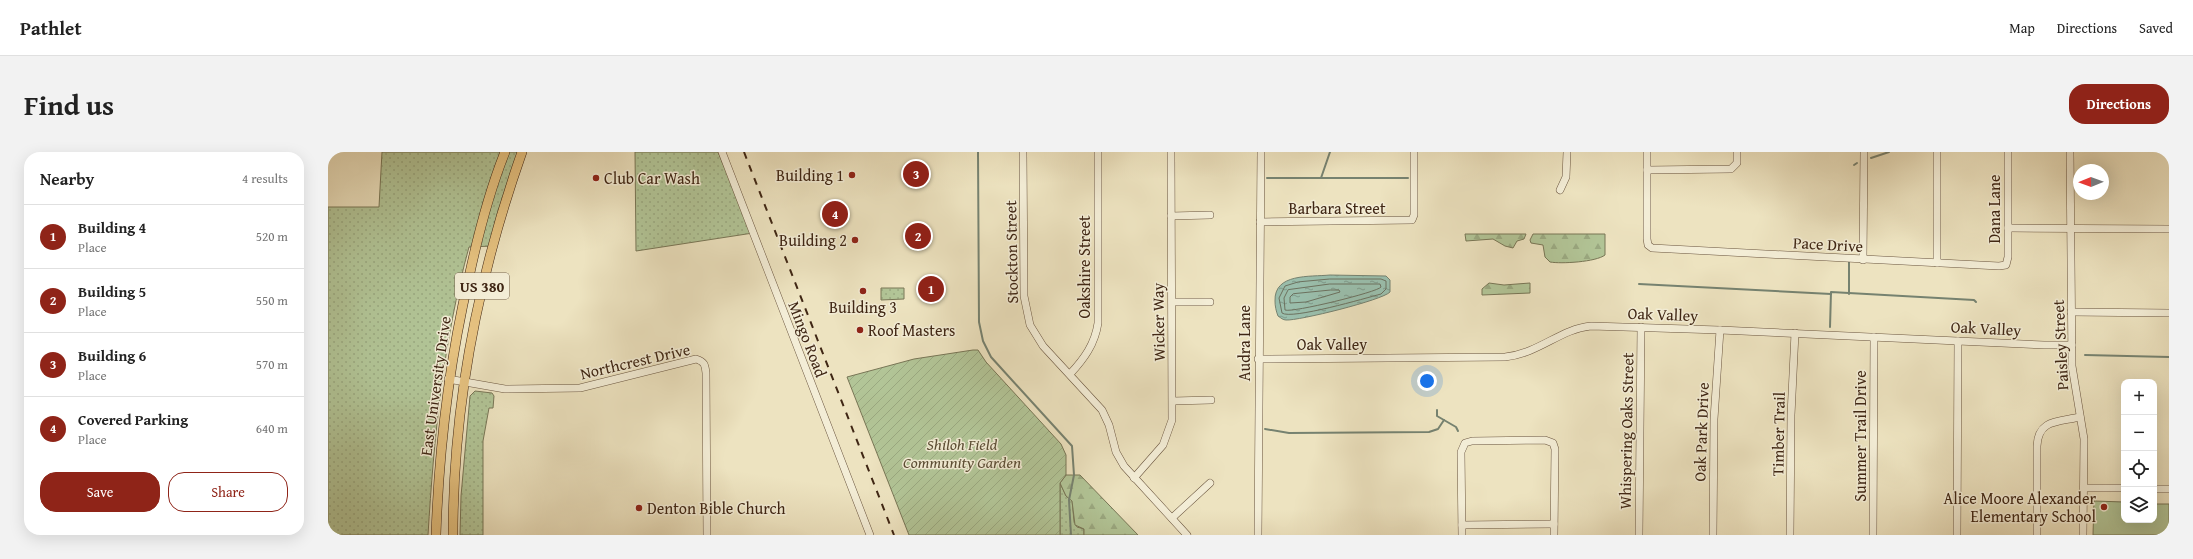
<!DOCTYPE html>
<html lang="en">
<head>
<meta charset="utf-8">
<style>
	:root { --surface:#fff; --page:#f2f2f2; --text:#222; --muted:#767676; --line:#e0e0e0; --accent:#8f2418 }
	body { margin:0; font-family:"Gentium Book Plus",serif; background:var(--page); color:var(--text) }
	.controls { position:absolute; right:12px; bottom:12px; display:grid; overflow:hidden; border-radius:8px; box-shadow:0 4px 16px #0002 }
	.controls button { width:36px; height:36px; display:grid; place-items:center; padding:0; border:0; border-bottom:1px solid var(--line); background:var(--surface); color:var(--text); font:20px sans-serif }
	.compass { position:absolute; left:1745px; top:12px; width:36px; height:36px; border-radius:50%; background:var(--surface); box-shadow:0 4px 16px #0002; rotate:269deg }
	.you { position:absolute; left:1099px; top:229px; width:14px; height:14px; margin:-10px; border:3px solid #fff; border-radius:50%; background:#1a73e8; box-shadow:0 0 0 6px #1a73e833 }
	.badge { display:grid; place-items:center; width:26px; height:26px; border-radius:50%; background:var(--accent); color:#fff; font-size:13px; font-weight:700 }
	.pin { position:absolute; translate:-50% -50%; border:2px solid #fff; box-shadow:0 1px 4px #0006 }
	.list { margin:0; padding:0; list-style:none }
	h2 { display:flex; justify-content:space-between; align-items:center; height:52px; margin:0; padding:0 16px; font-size:17px }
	h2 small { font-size:13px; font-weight:400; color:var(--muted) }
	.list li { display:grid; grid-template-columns:26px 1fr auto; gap:12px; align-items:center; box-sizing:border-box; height:64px; padding:0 16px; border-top:1px solid var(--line) }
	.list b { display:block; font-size:15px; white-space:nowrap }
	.list p { margin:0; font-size:13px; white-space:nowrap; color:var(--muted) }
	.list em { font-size:13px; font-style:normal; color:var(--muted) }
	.actions { display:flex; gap:8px; padding:12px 16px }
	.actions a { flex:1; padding:9px 0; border:1px solid var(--accent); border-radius:16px; text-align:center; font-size:14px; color:var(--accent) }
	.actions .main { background:var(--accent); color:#fff }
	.icon { flex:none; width:22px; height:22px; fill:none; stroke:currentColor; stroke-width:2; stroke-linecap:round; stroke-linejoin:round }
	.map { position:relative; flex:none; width:1841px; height:383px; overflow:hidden; border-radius:16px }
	header { display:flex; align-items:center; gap:24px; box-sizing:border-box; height:56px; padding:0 20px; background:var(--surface); border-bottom:1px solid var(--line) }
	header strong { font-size:19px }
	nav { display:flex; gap:22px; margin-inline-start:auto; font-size:14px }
	.intro { display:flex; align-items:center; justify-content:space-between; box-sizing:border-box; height:96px; padding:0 24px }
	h1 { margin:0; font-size:28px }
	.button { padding:10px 18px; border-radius:16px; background:var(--accent); color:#fff; font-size:14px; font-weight:700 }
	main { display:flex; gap:24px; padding:0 24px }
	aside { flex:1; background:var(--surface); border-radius:16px; box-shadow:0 4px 16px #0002 }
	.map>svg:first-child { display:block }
	.grass { fill:url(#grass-dots); stroke:#787656 }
	.forest { fill:url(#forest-firs); stroke:#787656 }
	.garden { fill:url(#garden-furrows); stroke:#787656 }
	.pitch { fill:#b2c597; stroke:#787656 }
	.water { fill:url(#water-ripples); stroke:#768270 }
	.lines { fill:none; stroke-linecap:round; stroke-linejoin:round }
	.shore { stroke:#6c7260; stroke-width:1 }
	.stream { stroke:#768270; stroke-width:2 }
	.minor-casing { stroke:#6a553f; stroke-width:8 }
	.major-casing { stroke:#3f2614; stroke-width:10 }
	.minor { stroke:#f3edd6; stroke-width:7 }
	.major { stroke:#e6c280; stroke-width:9 }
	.rail { stroke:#3f2614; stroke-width:2; stroke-dasharray:7 7; stroke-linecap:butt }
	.poi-dot { fill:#8f2418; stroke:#f3edd6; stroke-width:1.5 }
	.labels { text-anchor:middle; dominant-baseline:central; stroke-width:3; stroke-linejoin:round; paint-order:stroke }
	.shield { fill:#f3edd6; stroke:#75624e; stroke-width:1 }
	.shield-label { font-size:15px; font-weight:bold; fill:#3f2614 }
	.poi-label { font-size:16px; fill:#3f2614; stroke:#f3edd6; text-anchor:end }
	.street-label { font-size:16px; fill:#3f2614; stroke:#f3edd6 }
	.park-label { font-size:16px; font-style:italic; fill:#5c4e35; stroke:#f3edd6 }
</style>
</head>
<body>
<header>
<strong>Pathlet</strong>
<nav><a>Map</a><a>Directions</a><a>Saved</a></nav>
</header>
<div class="intro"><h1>Find us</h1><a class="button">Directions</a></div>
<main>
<aside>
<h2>Nearby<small>4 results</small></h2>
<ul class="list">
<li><span class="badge">1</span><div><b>Building 4</b><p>Place</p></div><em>520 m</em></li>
<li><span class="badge">2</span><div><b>Building 5</b><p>Place</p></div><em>550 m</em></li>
<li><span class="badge">3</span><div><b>Building 6</b><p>Place</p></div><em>570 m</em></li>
<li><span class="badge">4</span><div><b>Covered Parking</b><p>Place</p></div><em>640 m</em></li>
</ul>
<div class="actions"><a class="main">Save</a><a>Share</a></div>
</aside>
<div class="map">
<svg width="1841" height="383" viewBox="0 0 1841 383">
	<defs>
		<pattern id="grass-dots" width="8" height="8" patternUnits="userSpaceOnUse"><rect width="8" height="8" fill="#b2c597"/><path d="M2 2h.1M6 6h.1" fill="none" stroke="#9aa981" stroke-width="1.8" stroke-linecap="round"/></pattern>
		<pattern id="forest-firs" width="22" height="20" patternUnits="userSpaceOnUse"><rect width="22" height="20" fill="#b2c597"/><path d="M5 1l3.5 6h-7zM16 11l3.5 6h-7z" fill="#9aa981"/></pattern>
		<pattern id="garden-furrows" width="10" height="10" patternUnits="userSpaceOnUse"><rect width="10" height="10" fill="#b2c597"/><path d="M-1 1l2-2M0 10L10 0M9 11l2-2" fill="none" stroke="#9aa981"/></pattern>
		<pattern id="water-ripples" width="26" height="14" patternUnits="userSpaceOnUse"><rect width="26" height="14" fill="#9abfad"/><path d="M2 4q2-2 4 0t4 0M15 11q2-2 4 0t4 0" fill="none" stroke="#7f9b8c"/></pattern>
	</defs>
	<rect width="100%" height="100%" fill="#ede3c0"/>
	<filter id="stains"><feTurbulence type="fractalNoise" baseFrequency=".005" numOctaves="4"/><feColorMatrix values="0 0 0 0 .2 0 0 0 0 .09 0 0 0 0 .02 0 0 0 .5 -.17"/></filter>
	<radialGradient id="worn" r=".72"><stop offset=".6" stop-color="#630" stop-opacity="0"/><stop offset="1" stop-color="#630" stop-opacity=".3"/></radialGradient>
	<g class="grass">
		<path d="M54,0H194L165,94L141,95C115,190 106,285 100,383H0V55H51Z"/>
		<path d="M307,0H390L425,81L308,99Z"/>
		<path d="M553,136H576V147L553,148Z"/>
		<path d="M147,239L164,241L166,244L165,256H161L155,289V383H132L133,344L142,244Z"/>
		<path d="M732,331L738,344L744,348L746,369L749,375L756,377V383H732Z"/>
	</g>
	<g class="forest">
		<path d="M1137,82H1198L1196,87L1189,89L1185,96L1177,94L1165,87L1138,89Z"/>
		<path d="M1205,82H1277V103C1268,110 1233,112 1222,110L1217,105L1215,93L1203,91L1202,88Z"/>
		<path d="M1161,131L1176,133L1202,131V141L1154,143V137Z"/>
		<path d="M738,323H752L810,383H756V377L747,373L744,349L738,344L732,331Z"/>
	</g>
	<path class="garden" d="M645,198H650L658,210L733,292L738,303V323L732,331V383H581L519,225L586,207Z"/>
	<path class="pitch" d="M1766,349L1796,350V368H1826V352H1841V383H1765Z"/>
	<path class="water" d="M1002,123L1058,124L1062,128V140C1055,148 970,169 958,168C955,168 953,166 950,164C948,159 947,154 947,149C946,121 982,125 1002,123Z"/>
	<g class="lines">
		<g class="shore">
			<path d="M1002,127H1053L1058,129V137L1053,142C1038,146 963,168 954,161L951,146L957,134L970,130Z"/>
			<path d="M1002,132H1052L1053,135C1050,140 964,161 957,158L956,146L960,138Z"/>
			<path d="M1003,138H1011L1012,140L978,150L962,151V145L965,142Z"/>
		</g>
		<g class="stream">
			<path d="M650,0L651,170L655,189L663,205L744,294L746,323L741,348L743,383"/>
			<path d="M1543,6L1561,0"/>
			<path d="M1526,13L1529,11"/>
			<path d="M939,26H1080"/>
			<path d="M993,26L1002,0"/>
			<path d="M1311,132L1503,142"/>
			<path d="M1521,142V108"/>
			<path d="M1502,175L1503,140L1646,148L1648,150"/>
			<path d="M1757,203L1841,205"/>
			<path d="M1109,258V264L1128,275L1130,279"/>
			<path d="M937,277L961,281L1101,280L1110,277L1116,268"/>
		</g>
		<defs>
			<g id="minor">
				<path d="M394,0L542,383"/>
				<path d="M695,0L696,144L702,173L715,194L774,258L781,273L788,300L796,314L859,383"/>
				<path d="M1319,0V87L1320,93L1324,96L1671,114L1678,113L1680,105V0"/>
				<path d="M1742,0L1744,214L1756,287L1755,383"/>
				<path d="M1319,18L1403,17L1409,11V0"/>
				<path d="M1232,38L1238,25L1239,0"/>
				<path d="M843,64L882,63"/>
				<path d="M932,70L1084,68L1086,63V0"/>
				<path d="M1680,76L1841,77"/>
				<path d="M1535,108L1536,0"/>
				<path d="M1609,111V0"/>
				<path d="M844,150H882"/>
				<path d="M1743,160L1841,161"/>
				<path d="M930,207L1177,205C1212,201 1232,177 1263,174L1392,178L1716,193H1744"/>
				<path d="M742,222C756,207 767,192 770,171V0"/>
				<path d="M120,227L177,237L252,236L368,207C377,210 377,213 378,221L379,383"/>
				<path d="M845,249L883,248"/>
				<path d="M806,326L835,293L844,268L843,0"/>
				<path d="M1756,336H1796"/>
				<path d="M1826,337H1841"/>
				<path d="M844,366L882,331"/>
				<path d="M1134,373L1226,372"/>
				<path d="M930,383L933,0"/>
				<path d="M1134,383L1133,300L1137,291L1144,289L1217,288L1225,291L1227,297L1226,383"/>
				<path d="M1311,383L1313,175"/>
				<path d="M1385,383L1386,267L1392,178"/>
				<path d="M1462,383L1463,263L1467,181"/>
				<path d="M1545,383L1546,185"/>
				<path d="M1629,383L1630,189"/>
				<path d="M1709,383V294C1710,267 1731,270 1752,265"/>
			</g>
			<g id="major">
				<path d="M108,383C111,295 121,211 141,125C150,83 161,40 177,0"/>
				<path d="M125,383C125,253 151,122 194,0"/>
			</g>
		</defs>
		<use href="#minor" class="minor-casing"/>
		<use href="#major" class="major-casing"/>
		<use href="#minor" class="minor"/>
		<use href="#major" class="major"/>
		<path class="rail" d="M416,0L566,383"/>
	</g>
	<g class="poi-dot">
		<circle cx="524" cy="23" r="4"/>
		<circle cx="268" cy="26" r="4"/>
		<circle cx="527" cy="88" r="4"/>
		<circle cx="535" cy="139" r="4"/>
		<circle cx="532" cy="178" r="4"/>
		<circle cx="1776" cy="355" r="4"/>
		<circle cx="311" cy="356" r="4"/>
	</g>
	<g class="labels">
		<rect class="shield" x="127" y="121" width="54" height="26" rx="3"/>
		<g class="shield-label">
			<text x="154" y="134">US 380</text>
		</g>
		<g class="poi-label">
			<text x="516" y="23">Building 1</text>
			<text x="276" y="26" text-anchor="start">Club Car Wash</text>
			<text x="519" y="88">Building 2</text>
			<text x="535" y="155" text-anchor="middle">Building 3</text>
			<text x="540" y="178" text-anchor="start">Roof Masters</text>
			<text x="1768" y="346">Alice Moore Alexander<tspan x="1768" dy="18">Elementary School</tspan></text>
			<text x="319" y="356" text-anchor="start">Denton Bible Church</text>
		</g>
		<g class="street-label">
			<text x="1009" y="56">Barbara Street</text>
			<text transform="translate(1666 57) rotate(-90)">Dana Lane</text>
			<text transform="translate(1500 92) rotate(3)">Pace Drive</text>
			<text transform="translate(683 100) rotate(-91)">Stockton Street</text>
			<text transform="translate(756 115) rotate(-90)">Oakshire Street</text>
			<text transform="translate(1335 162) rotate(2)">Oak Valley</text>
			<text transform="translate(830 170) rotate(-91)">Wicker Way</text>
			<text transform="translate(1658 176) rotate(3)">Oak Valley</text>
			<text transform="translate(480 187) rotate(69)">Mingo Road</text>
			<text transform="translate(916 191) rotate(-90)">Audra Lane</text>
			<text x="1004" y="192">Oak Valley</text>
			<text transform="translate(1732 193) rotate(-93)">Paisley Street</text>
			<text transform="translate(307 209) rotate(-13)">Northcrest Drive</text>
			<text transform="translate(107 234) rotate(-82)">East University Drive</text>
			<text transform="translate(1298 279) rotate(-89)">Whispering Oaks Street</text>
			<text transform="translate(1373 280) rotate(-88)">Oak Park Drive</text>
			<text transform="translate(1450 282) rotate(-89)">Timber Trail</text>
			<text transform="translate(1532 284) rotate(-90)">Summer Trail Drive</text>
		</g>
		<g class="park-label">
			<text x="634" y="292">Shiloh Field<tspan x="634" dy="18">Community Garden</tspan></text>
		</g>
	</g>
	<rect width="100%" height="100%" filter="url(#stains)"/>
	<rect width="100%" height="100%" fill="url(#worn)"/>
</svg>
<div class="controls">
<button>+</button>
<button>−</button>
<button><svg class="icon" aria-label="locate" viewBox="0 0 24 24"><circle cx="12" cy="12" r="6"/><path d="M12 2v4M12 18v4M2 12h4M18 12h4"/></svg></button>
<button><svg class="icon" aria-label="layers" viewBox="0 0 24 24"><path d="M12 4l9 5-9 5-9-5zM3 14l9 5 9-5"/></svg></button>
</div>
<svg class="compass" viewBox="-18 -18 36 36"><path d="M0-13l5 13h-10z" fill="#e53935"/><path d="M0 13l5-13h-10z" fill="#767676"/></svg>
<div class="you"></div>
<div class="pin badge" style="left:603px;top:137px">1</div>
<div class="pin badge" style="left:590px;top:84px">2</div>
<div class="pin badge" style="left:588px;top:22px">3</div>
<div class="pin badge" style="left:507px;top:62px">4</div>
</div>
</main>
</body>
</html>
